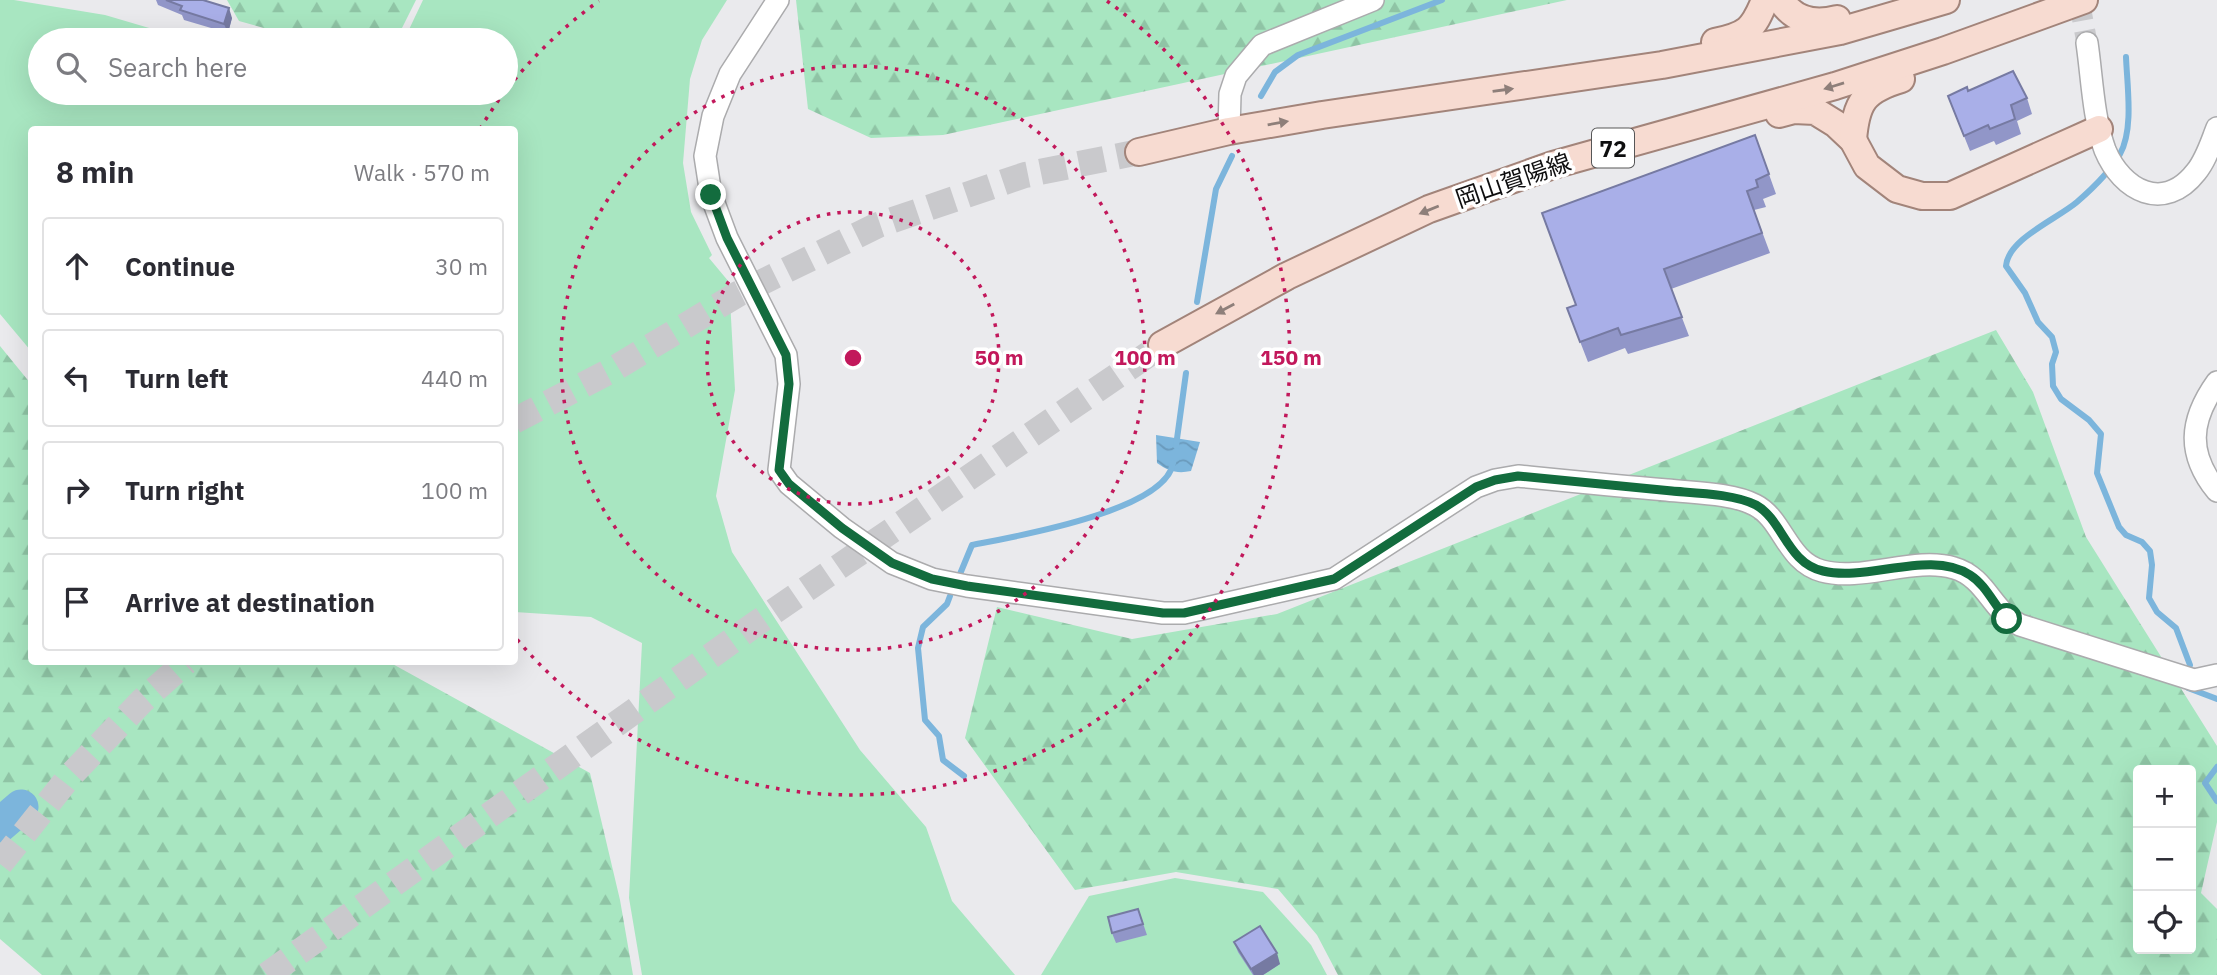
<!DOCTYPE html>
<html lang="en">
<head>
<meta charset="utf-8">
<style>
	:root { --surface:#fff; --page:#f2f2f3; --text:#2b2b33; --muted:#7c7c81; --line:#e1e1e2 }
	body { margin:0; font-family:"IBM Plex Sans","Noto Sans JP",sans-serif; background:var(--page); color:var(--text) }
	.controls { position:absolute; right:21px; bottom:21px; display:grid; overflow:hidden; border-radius:7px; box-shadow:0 7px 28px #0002 }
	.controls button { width:63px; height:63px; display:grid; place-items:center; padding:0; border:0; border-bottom:2px solid var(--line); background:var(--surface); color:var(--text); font:35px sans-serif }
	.stop { position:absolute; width:21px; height:21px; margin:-16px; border:5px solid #136c3e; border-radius:50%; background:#fff }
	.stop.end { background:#136c3e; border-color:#fff; box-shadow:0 2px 7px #0008 }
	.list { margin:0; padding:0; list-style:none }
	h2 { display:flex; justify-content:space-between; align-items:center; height:91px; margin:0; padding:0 28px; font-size:30px }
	h2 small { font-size:23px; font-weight:400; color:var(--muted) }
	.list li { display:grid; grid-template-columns:46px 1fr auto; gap:21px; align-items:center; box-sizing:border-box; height:98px; margin:0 14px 14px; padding:0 14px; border:2px solid var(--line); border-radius:7px }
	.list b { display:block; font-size:26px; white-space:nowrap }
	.list em { font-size:23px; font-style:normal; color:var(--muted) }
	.icon { flex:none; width:38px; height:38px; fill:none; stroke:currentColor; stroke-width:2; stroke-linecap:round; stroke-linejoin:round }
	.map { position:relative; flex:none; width:2217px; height:975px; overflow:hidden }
	.search { position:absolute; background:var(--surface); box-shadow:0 7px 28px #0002; left:28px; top:28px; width:490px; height:77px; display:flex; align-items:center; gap:18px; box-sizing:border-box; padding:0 24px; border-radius:38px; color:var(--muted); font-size:26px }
	.panel { position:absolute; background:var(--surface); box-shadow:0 7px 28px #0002; left:28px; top:126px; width:490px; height:539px; border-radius:7px }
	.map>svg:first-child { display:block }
	.grass { fill:#a8e6c1 }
	.forest { fill:url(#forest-firs); fill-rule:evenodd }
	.water { fill:url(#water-waves) }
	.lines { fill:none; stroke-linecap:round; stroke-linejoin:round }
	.stream { stroke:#7cb5dc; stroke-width:6 }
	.river { stroke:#7cb5dc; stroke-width:35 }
	.minor-tunnel { stroke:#c9c9cc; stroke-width:21; stroke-dasharray:21 10; stroke-linecap:butt }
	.major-tunnel { stroke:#c9c9cc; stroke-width:26; stroke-dasharray:26 13; stroke-linecap:butt }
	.minor-casing { stroke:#ababad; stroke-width:24 }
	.major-casing { stroke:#a2847a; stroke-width:30 }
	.minor { stroke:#fff; stroke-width:21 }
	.major { stroke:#f7dbd1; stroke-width:26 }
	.wall { fill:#9196c8 }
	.shaded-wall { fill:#767aa2 }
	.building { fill:#a9afe8; stroke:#767aa2; stroke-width:2 }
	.oneway { fill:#8e7f7a }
	.route { stroke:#136c3e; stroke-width:9 }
	.ring { fill:none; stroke:#c2185b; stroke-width:3.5; stroke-dasharray:3.5 7 }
	.labels { text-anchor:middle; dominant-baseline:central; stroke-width:7; stroke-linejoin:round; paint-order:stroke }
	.shield { fill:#fff; stroke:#565657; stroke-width:2 }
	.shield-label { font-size:23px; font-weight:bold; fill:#0e0e0f }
	.street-label { font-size:24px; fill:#0e0e0f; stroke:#fff }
	.centre { fill:#c2185b; stroke:#fff; stroke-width:3.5 }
	.ring-label { font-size:21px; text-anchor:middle; font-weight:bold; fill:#c2185b; stroke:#fff; stroke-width:7; stroke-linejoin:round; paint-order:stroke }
</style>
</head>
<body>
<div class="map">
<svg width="2217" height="975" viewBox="0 0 2217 975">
	<defs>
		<pattern id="forest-firs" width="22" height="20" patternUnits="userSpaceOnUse" patternTransform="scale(1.75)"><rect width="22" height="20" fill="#a8e6c1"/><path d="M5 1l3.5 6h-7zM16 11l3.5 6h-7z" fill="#8fc4a5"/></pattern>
		<pattern id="water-waves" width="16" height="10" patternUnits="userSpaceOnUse" patternTransform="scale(1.75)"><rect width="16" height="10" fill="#7cb5dc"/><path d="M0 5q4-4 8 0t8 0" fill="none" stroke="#6a9abc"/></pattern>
	</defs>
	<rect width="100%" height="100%" fill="#eaeaed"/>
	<g class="grass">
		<path d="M0,0H14L105,15L190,40H40V93H506V40H404L423,0H727L702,40L690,79L683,163L691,212L712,255L709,258L729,282L735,390L716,496L732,552L860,750L926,827L952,901L1015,975H642L629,898L642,643L591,617L515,612L514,130H32L31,351L0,314Z"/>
		<path d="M1175,878L1263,892L1311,945L1327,975H1041L1089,896Z"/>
	</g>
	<g class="forest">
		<path d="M227,0H416L396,40H306L239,21Z"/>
		<path d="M796,0H1567L943,135L871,138L808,109Z"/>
		<path d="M1996,330L2033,392L2086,537L2217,746V822L2201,893L2217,909V975H1338L1317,935L1278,889L1176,872L1075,890L965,738L997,607L1132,639L1277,614ZM2138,770H2191V949H2138Z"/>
		<path d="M0,346L31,384L32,662H389L590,773L620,900L633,975H42L0,939Z"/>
	</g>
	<path class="water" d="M1156,435L1200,442L1191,471C1177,474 1168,471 1157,463Z"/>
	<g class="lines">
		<g class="stream">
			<path d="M2126,57C2127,85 2134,129 2120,154C2110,172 2092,189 2077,202C2057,219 2008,239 2006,266L2025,293L2038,322L2052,337L2056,352L2052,364L2053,386L2061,399L2089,420L2101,434L2097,473L2119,527L2126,535L2142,542L2150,551L2152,565L2149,598L2157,612L2176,628L2190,665"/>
			<path d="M1261,96L1275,72L1298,55L1442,0"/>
			<path d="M1197,302L1216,189L1232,156"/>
			<path d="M1176,446L1186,373"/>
			<path d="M960,574L972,545C1013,537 1166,511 1173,463"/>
			<path d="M950,596L947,604L923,627L918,648L925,720L939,736L943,760L964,776"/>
			<path d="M2188,688L2217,699"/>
			<path d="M2217,767L2205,783L2217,801"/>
		</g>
		<path class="river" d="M0,825L21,807"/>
		<path class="minor-tunnel" d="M2079,0L2087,43"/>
		<g class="major-tunnel">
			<path d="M514,421L612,370L738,294L878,225L1025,175L1139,152"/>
			<path d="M0,864L69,777L142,701L186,662"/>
			<path d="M267,975L754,625L1162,345"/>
		</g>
		<defs>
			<g id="minor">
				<path d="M778,0L730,74L713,116L705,156L711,195L727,238L786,355L789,384L779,470L789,484L842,528L892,563L932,579L967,586L1163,613H1184L1334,579L1476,487L1495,480L1518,476C1568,481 1617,486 1667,490C1693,493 1732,493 1755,505C1783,519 1787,562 1822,571C1862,582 1915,556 1954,568C1986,577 1992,612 2020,625L2194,680L2217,675"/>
				<path d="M2087,43C2092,77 2093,117 2105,150C2122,191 2164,213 2196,172C2206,160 2211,143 2217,128"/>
				<path d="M1229,131L1230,94L1236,76L1262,45L1373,0"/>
				<path d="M2217,382C2189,421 2187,454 2217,491"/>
			</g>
			<g id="major">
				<path d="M1781,0C1793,20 1814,25 1837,19"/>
				<path d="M1715,42C1747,35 1753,30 1765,0"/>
				<path d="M1779,114L1794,110L1815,111L1836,124L1853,140L1867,166L1897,189L1922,196H1950L2099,129"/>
				<path d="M1853,140C1856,102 1864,90 1901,79"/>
				<path d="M1139,152L1229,131L1322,115L1662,65L1840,31L1946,0"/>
				<path d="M1162,345L1287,276L1429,209L1553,165L1835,86L1943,51L2084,0"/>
			</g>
		</defs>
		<use href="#minor" class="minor-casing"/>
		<use href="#major" class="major-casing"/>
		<use href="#minor" class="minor"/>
		<use href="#major" class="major"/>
	</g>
	<g class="wall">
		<path d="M156,0H203L232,18L228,33L184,20L182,15L158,5Z"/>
		<path d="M1968,91L2027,98L2032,114L2017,121L2021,134L1996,145L1994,141L1970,151L1948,96Z"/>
		<path d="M1755,135L1776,194L1763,199L1766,207L1754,210L1770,253L1671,289L1689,336L1628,354L1625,348L1588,362L1567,308L1576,305Z"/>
		<path d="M1138,909L1147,935L1116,943L1112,933Z"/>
		<path d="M1234,942L1280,964L1263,975H1253L1238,952Z"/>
	</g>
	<g class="shaded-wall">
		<path d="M229,8L232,18L228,33L224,24Z"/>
		<path d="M1277,953L1280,964L1263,975H1254L1251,969Z"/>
	</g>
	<g class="building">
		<path d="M166,0H203L229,8L224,24L180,10L182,6Z"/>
		<path d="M2013,71L2027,98L2011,105L2015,119L1990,129L1988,125L1964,136L1948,96L1967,87L1968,91Z"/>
		<path d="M1755,135L1769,174L1756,180L1758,187L1747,191L1762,233L1664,269L1682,317L1621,335L1618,328L1580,342L1567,308L1576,305L1542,213Z"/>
		<path d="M1138,909L1143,924L1112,933L1108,917Z"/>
		<path d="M1260,926L1277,953L1251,969L1234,942Z"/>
	</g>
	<defs><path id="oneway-solid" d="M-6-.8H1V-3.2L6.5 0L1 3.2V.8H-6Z" transform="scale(1.75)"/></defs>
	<g class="oneway">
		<use href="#oneway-solid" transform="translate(1834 86) rotate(163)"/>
		<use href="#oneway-solid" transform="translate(1503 90) rotate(-8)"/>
		<use href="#oneway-solid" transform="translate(1278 123) rotate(-10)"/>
		<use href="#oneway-solid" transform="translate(1429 210) rotate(158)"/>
		<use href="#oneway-solid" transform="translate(1225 309) rotate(152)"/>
	</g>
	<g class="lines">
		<path class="route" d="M711,195L727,238L786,355L789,384L779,470L789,484L842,528L892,563L932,579L967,586L1163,613H1184L1334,579L1476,487L1495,480L1518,476C1570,481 1621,486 1672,491C1696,493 1735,494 1756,505C1783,520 1787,563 1823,571C1868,582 1930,549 1970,575C1986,585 1994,605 2007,619"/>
	</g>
	<g class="ring">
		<circle cx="853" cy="358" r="146"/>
		<circle cx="853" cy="358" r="292"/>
		<path d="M480 129A438 438 0 0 1 503 94M508 88A438 438 0 0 1 599 1M1107 1A438 438 0 1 1 515 637"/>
	</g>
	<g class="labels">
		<rect class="shield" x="1592" y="128.5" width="42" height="39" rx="5"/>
		<g class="shield-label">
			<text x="1613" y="148">72</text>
		</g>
		<g class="street-label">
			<text transform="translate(1513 180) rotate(-19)">岡山賀陽線</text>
		</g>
	</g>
	<circle cx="853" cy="358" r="10" class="centre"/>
	<g class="ring-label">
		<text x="999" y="365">50 m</text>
		<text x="1145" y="365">100 m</text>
		<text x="1291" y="365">150 m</text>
	</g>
</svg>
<div class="controls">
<button>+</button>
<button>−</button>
<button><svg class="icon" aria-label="locate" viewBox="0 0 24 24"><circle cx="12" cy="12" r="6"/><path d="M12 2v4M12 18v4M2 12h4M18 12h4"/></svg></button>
</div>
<div class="stop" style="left:2007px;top:619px"></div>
<div class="stop end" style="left:711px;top:195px"></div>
<div class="search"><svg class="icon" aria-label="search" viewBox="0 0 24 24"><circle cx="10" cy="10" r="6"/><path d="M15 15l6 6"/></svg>Search here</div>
<section class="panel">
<h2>8 min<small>Walk · 570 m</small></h2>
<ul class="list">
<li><svg class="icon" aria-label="ahead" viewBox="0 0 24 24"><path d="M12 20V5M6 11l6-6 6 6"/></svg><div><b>Continue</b></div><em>30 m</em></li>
<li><svg class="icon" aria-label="left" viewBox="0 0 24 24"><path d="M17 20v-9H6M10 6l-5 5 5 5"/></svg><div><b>Turn left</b></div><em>440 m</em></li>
<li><svg class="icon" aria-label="right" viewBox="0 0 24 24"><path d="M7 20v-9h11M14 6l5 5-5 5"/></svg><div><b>Turn right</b></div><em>100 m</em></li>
<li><svg class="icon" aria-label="arrive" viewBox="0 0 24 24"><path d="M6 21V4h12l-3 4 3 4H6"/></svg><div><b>Arrive at destination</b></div></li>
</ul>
</section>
</div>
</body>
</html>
